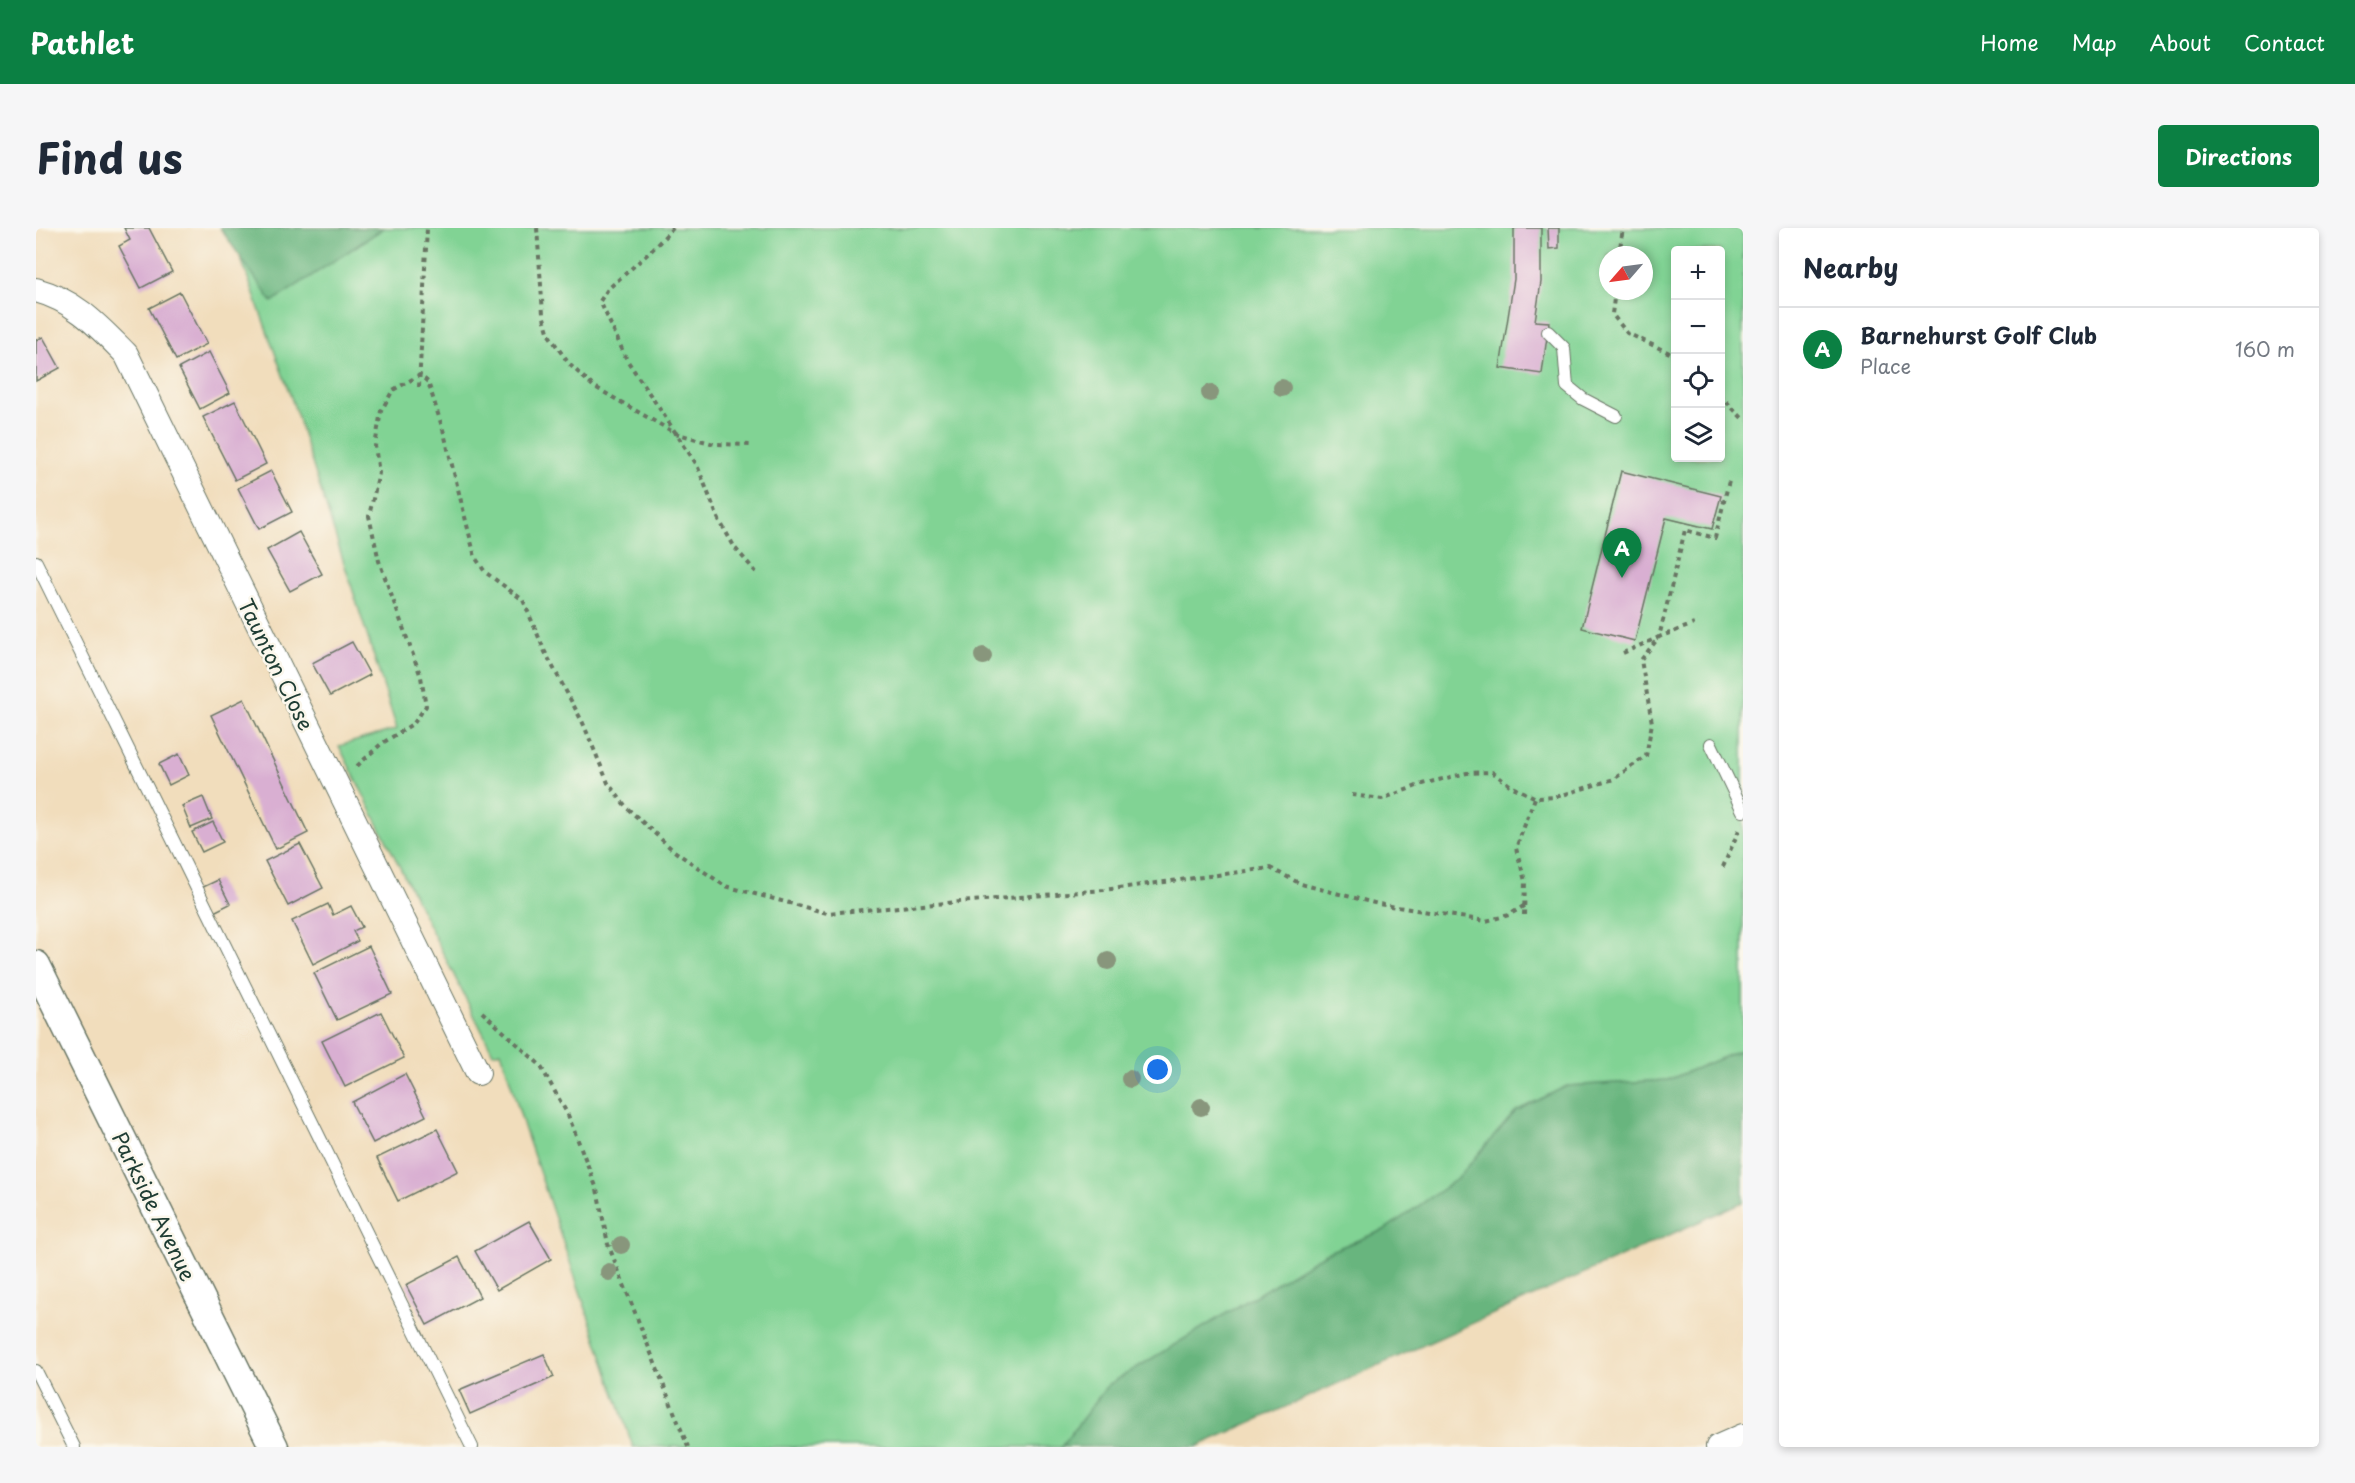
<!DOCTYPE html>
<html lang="en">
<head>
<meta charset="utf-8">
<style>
	:root { --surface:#fff; --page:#f6f6f7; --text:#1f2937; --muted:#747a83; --line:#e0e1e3; --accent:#0b8043 }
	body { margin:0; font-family:"Playpen Sans",sans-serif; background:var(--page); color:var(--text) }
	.controls { position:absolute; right:18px; top:18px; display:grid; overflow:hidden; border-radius:6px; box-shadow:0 3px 9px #0003 }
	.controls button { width:54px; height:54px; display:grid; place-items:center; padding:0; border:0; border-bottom:2px solid var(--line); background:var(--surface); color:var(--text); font:30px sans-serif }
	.compass { position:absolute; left:1563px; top:18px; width:54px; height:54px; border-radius:50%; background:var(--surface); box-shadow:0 3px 9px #0003; rotate:242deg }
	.you { position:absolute; left:1122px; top:842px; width:21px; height:21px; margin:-15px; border:4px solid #fff; border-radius:50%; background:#1a73e8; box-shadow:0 0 0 9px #1a73e833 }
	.badge { display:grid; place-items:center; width:39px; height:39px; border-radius:50%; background:var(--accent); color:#fff; font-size:20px; font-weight:700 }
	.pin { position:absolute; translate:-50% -50px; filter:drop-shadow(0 2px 3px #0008) }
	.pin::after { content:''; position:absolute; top:32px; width:21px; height:18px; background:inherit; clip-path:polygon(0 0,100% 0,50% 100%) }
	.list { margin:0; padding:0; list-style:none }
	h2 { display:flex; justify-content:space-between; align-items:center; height:78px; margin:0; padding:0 24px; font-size:26px }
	h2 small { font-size:20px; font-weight:400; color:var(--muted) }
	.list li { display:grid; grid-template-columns:39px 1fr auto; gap:18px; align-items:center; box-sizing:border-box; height:84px; padding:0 24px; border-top:2px solid var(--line) }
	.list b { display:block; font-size:22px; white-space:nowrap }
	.list p { margin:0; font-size:20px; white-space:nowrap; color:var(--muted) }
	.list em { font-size:20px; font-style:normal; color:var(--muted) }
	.icon { flex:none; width:33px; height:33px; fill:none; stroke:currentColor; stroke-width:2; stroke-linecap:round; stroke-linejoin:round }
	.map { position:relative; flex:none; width:1707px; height:1219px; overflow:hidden; border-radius:6px }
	header { display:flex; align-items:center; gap:36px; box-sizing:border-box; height:84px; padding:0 30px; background:var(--accent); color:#fff }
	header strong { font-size:28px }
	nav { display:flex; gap:33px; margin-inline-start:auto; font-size:21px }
	.intro { display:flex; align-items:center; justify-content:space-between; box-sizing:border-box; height:144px; padding:0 36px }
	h1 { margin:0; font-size:42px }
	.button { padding:15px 27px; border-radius:6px; background:var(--accent); color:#fff; font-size:21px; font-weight:700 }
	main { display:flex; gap:36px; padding:0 36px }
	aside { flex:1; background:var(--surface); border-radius:6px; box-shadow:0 3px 9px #0003 }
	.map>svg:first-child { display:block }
	.green { fill:#81d394; stroke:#508864; stroke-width:1.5; fill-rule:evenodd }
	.forest { fill:#68b57e; stroke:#447959; stroke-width:1.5 }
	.building { fill:#d9afd2 }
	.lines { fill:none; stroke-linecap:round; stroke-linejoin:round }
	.service-casing { stroke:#687564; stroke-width:14 }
	.minor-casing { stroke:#687564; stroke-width:26 }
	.tertiary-casing { stroke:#687564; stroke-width:31 }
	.path { stroke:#687564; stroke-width:4; stroke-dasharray:4.5 4.5; stroke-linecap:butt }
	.service { stroke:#fff; stroke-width:12 }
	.minor { stroke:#fff; stroke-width:24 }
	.tertiary { stroke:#fff; stroke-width:28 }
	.tree { fill:#88967c }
	.labels { text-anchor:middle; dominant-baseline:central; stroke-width:5; stroke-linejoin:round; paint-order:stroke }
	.street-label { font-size:21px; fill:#1f3d34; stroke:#fbf7ec }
</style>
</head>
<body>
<header>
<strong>Pathlet</strong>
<nav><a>Home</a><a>Map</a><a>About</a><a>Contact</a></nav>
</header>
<div class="intro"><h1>Find us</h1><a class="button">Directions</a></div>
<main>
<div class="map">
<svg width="1707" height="1219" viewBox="0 0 1707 1219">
	<rect width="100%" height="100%" fill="#fbf7ec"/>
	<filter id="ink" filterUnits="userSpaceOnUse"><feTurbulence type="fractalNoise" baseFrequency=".0167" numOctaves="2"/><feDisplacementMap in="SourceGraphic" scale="12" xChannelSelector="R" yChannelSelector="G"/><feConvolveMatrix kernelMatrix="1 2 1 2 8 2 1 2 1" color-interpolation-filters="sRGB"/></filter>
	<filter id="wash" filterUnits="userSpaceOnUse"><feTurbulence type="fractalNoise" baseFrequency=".008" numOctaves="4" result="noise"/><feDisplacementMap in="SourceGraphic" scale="24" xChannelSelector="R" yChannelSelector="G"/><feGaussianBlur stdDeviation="1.35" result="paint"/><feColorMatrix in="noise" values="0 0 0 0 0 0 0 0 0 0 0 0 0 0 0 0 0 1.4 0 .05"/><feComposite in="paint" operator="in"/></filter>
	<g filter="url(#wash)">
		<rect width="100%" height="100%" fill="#f1ddbc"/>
		<path class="green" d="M194,0H1707V821L1632,852L1531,858L1480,883L1421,951L1348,1002L1290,1025L1072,1157L1025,1219H597L489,902L465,823L457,825L303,518L361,501L257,175ZM1640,22H1684V230H1640ZM1572,27H1608V63H1572Z"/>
		<g class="forest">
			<path d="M184,0H348L236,74Z"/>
			<path d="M1707,821V974L1160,1219H1025L1072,1157L1290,1025L1348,1002L1421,951L1480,883L1531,858L1632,852Z"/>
		</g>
		<g id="blocks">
			<g class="building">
				<path d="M88,0H113L136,44L105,60L83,18L94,12Z"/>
				<path d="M1478,0H1505V54L1499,93L1513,94L1506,146L1464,140L1478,51Z"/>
				<path d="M1512,0H1523V20L1513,21Z"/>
				<path d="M144,64L171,116L140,132L113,80Z"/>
				<path d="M7,109L24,140L0,153V112Z"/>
				<path d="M173,124L194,165L164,181L143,140Z"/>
				<path d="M199,173L230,236L199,252L167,189Z"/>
				<path d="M235,243L256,284L223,301L202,260Z"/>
				<path d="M1585,243L1685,268L1676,301L1630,290L1599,413L1546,400Z"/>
				<path d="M263,304L286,346L254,363L231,322Z"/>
				<path d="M316,414L334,447L294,468L276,435Z"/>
				<path d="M208,471L272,605L240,621L175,487Z"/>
				<path d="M143,526L153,547L133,557L123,536Z"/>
				<path d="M167,569L176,591L155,600L146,578Z"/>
				<path d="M177,594L187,614L166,624L156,604Z"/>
				<path d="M264,616L287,660L252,678L229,633Z"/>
				<path d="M182,652L194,676L178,684L165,660Z"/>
				<path d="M292,676L297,687L315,678L326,699L317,703L322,713L277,736L256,693Z"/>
				<path d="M333,718L356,766L301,792L278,745Z"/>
				<path d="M345,784L368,830L309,859L286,813Z"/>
				<path d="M369,846L390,888L337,915L316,874Z"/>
				<path d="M401,901L422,943L362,973L341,930Z"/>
				<path d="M493,993L515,1031L461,1062L439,1023Z"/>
				<path d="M423,1029L444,1069L391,1097L370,1057Z"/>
				<path d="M508,1126L518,1149L434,1186L423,1162Z"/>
			</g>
		</g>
	</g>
	<g filter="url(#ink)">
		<use href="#blocks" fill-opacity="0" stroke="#687564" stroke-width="1.5"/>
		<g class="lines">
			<defs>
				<g id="service">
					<path d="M1512,104L1528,120L1531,158L1547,171L1580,188"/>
					<path d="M0,334L436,1219"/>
					<path d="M1675,516L1707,583"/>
					<path d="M0,1143L38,1219"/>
				</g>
				<g id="minor">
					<path d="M0,62C40,73 62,98 90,126L442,845"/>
					<path d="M1682,1219L1707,1208"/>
				</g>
				<path id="tertiary" d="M0,737L238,1219"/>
			</defs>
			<use href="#service" class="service-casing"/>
			<use href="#minor" class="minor-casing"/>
			<use href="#tertiary" class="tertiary-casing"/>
			<g class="path">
				<path d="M501,0L507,86L513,107L533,136L557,158L639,205L678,216L715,217"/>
				<path d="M637,0L614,24L572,61L564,73L591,132L661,237L682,290L699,320L720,344"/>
				<path d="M1583,27L1587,0"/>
				<path d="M1579,63L1576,86L1591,105L1640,128"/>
				<path d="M383,159L391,0"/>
				<path d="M1684,167L1707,191"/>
				<path d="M1587,425L1623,409L1649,302L1679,310L1693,253"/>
				<path d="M321,538L345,516L378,495L390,478L385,449L343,333L333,288L343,245L339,218L345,183L357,162L384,147L392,154L408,205L439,329L449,344L487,372L509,424L547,495L572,555L591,580L638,623L689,658L791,685L1068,662L1234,640L1265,656L1342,676L1450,693L1473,687L1489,677"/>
				<path d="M1316,567L1346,571L1386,556L1431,545L1456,544L1475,558L1500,570L1520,569L1578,551L1610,528L1616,495L1605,432L1623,409L1658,396"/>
				<path d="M1687,639L1703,602"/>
				<path d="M1488,687L1489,653L1480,620L1499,570"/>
				<path d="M446,784L504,837L532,887L561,961L572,1016L652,1219"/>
			</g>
			<use href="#service" class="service"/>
			<use href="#minor" class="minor"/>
			<use href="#tertiary" class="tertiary"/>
		</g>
		<g class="tree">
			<circle cx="1246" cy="160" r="9"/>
			<circle cx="1174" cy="165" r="9"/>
			<circle cx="947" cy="428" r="9"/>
			<circle cx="1072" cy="733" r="9"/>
			<circle cx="1094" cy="851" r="9"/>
			<circle cx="1165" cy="879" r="9"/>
			<circle cx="585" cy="1017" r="9"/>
			<circle cx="573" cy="1044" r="9"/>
		</g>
	</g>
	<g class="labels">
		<g class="street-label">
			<text transform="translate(241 436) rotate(64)">Taunton Close</text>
			<text transform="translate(119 978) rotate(64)">Parkside Avenue</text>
		</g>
	</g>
</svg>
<div class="controls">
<button>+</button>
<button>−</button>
<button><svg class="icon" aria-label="locate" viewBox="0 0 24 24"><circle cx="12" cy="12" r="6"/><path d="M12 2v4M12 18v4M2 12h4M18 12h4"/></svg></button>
<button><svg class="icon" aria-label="layers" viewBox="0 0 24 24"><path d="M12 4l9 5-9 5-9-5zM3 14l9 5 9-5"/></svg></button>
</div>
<svg class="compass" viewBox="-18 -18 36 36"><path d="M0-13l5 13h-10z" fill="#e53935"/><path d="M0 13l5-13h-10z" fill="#747a83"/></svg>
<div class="you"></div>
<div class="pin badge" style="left:1586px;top:350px">A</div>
</div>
<aside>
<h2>Nearby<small></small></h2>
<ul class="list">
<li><span class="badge">A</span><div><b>Barnehurst Golf Club</b><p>Place</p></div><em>160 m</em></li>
</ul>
</aside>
</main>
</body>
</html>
